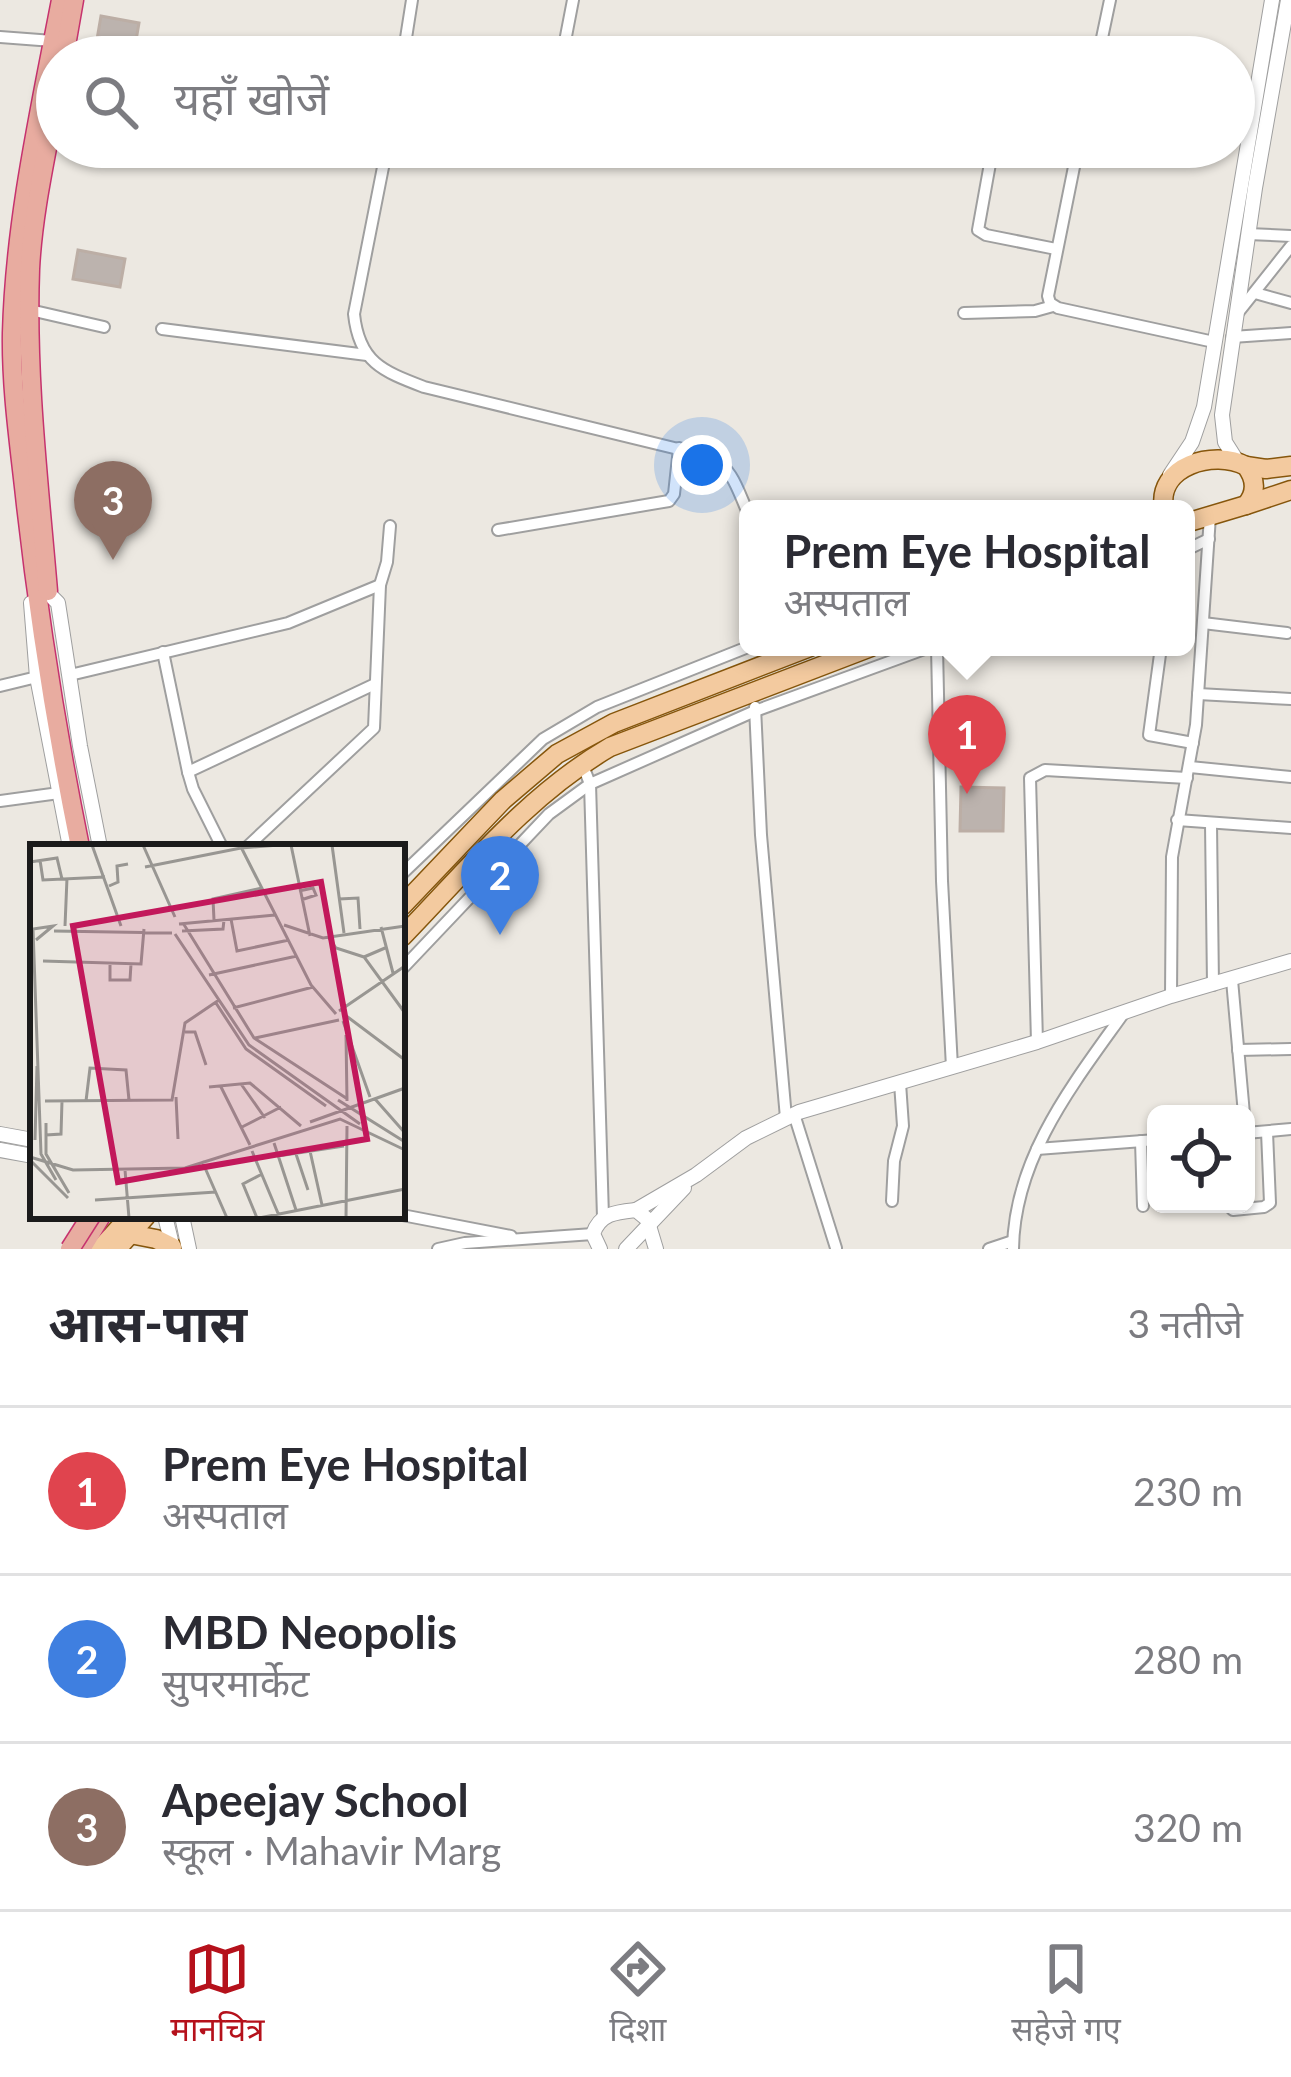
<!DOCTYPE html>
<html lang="hi">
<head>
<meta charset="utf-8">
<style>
	:root { --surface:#fff; --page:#f2f2f3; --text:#2b2b33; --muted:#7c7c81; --line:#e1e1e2; --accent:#b5111b }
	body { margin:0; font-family:Lato,"Noto Sans Devanagari",sans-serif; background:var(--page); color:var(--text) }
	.controls { position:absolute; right:36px; bottom:36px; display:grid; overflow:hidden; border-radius:18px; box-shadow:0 3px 9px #0004 }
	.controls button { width:108px; height:108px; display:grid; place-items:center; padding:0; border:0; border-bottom:3px solid var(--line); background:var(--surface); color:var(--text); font:60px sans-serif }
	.you { position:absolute; left:702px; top:465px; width:42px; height:42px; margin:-30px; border:9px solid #fff; border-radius:50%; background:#1a73e8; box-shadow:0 0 0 18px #1a73e833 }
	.badge { display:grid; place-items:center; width:78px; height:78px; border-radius:50%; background:var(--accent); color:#fff; font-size:39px; font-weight:700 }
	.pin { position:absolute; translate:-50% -99px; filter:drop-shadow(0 3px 6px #0008) }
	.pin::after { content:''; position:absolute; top:63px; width:42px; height:36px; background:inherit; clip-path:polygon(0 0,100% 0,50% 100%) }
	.popup { position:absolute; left:739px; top:500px; width:456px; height:156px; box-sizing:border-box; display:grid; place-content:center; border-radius:18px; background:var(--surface); filter:drop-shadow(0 3px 9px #0005); font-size:39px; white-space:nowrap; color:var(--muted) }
	.popup b { font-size:45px; color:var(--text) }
	.popup::after { content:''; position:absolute; left:50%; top:100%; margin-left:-24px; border:24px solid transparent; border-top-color:var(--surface) }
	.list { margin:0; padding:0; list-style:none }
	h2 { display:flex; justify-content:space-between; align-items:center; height:156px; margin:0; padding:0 48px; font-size:51px }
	h2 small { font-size:39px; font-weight:400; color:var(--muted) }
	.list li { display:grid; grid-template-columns:78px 1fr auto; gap:36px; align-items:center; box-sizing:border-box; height:168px; padding:0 48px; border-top:3px solid var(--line) }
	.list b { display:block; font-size:45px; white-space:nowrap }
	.list p { margin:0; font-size:39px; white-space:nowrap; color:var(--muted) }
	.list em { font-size:39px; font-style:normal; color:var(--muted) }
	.icon { flex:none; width:66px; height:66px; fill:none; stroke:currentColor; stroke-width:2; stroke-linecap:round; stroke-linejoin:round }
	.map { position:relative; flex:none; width:1291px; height:1249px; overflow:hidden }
	.search { position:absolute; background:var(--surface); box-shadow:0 3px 9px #0004; left:36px; right:36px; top:36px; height:132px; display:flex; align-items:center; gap:30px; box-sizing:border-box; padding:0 42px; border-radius:66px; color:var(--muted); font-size:45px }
	.sheet { height:660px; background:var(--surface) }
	nav { display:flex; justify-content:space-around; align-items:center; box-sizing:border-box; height:168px; border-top:3px solid var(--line); background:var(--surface); font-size:33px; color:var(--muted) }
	nav a { display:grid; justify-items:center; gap:6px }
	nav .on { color:var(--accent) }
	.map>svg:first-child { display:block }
	.building { fill:#bcb3ae; stroke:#bcaea5; stroke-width:3 }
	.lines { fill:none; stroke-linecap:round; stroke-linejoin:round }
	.minor-casing { stroke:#9f9f9f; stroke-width:14 }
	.tertiary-casing { stroke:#9f9f9f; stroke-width:16 }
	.primary-casing { stroke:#86560c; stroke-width:21 }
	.trunk-casing { stroke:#c6326e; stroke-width:21 }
	.minor { stroke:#fff; stroke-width:10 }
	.tertiary { stroke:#fff; stroke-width:14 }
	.primary { stroke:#f3ca9f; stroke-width:18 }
	.trunk { stroke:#e8aca0; stroke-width:18 }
	.trunk-bridge-casing { stroke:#c6326e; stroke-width:21; stroke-linecap:butt }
	.trunk-bridge { stroke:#e8aca0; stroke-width:18 }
	.inset-road { fill:none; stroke:#989692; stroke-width:3 }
	.view { fill:#c2185b; fill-opacity:0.15; stroke:#c2185b; stroke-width:6 }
	.inset-edge { fill:none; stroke:#1b1b1b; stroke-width:6 }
</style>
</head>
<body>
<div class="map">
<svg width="1291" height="1249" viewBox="0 0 1291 1249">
	<rect width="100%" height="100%" fill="#ece8e1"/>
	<g class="building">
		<path d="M101,16L139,23L134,52L96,45Z"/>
		<path d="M78,250L125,259L120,287L73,279Z"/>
		<path d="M961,787L1004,788L1003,831H960Z"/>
	</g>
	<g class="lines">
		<defs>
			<g id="minor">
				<path d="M0,37L53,41"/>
				<path d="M403,57L412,0"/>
				<path d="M562,57L573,0"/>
				<path d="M1098,57L1110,0"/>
				<path d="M387,147L354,314C359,362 382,371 424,387L711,457C733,469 738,491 748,513"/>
				<path d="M993,147L978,230L986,235L1056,249"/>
				<path d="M1078,147L1048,296L1050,303L1058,308L1214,342"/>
				<path d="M1248,234L1291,236"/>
				<path d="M1255,293L1291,303"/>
				<path d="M30,310L104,327"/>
				<path d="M964,313L1035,311L1053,306"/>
				<path d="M1237,314L1291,246"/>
				<path d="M162,329L367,355"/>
				<path d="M1232,337L1291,333"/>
				<path d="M498,530L669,501L674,494L679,448"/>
				<path d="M1186,550L1209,539"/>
				<path d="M1203,623L1287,633"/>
				<path d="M937,647L942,881L952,1067"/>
				<path d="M1161,647L1149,735L1193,743"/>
				<path d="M163,652L188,772L193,789L222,847"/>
				<path d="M70,675L288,623L380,585"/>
				<path d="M0,686L37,677"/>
				<path d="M1198,694L1291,699"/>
				<path d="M755,707L761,835L786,1118"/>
				<path d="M582,763L590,784L603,1217"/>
				<path d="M1190,767L1291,777"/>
				<path d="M188,772L375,684"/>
				<path d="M0,801L59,793"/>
				<path d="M1177,820L1291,828"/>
				<path d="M1211,824L1213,985"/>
				<path d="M247,847L374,728L380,585L387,562L390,526"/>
				<path d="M402,874L543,739L597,707L748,647"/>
				<path d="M402,969L549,814L590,784L755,711L930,647"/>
				<path d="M1232,980L1244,1114"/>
				<path d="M1171,996L1172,857L1196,725L1210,516"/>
				<path d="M1037,1042L1030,778L1045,770L1187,778"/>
				<path d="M1238,1050L1291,1049"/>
				<path d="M794,1114L836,1248"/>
				<path d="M1246,1133L1291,1129"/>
				<path d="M1141,1141L1143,1206"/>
				<path d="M1037,1149L1156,1140"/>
				<path d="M892,1201L894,1161L903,1126L900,1083"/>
				<path d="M1227,1204L1233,1210L1264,1207L1270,1203L1267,1132"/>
				<path d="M402,1215L511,1236"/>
				<path d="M438,1249L465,1243L593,1234"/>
				<path d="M989,1249L1013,1241"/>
				<path d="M1013,1249C1014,1158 1073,1084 1123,1014"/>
			</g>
			<g id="tertiary">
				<path d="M1237,461L1225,442L1222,415L1255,188L1288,0"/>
				<path d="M1170,475L1192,442L1204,407L1272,0"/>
				<path d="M48,593L58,603L80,746L100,847"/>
				<path d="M31,603L37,677L70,847"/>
				<path d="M0,1134L33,1140"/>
				<path d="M0,1150L33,1156"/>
				<path d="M636,1210L696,1175L746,1138L799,1112L1037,1042L1171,996L1291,961"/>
				<path d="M165,1216L173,1249"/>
				<path d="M182,1216L189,1249"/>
				<path d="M600,1249L593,1234C600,1213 617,1212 636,1210L647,1219L656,1249"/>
				<path d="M626,1249L684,1188"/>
			</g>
			<g id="primary">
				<path d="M1246,466L1266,469L1291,466"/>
				<path d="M1246,505L1291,490"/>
				<path d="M1164,509C1156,466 1214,449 1246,466C1256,479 1257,493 1246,505L1186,523"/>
				<path d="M402,906L503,800L557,754L614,723L810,647"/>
				<path d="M402,937C467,870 529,794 610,747L871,647"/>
				<path d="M130,1234L156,1239L172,1247"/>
				<path d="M100,1249L130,1216"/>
				<path d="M117,1249L146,1216"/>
			</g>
			<g id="trunk">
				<path d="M61,0C40,110 15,220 12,333C11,390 20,448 26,505C39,620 57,734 80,847"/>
				<path d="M64,57L74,0"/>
				<path d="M48,591C39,484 26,377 30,269C33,210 47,152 57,95"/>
				<path d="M81,1249L101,1216"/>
			</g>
		</defs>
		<use href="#minor" class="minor-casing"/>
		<use href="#tertiary" class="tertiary-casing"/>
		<use href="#primary" class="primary-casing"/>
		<use href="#trunk" class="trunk-casing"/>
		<use href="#minor" class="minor"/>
		<use href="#tertiary" class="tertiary"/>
		<use href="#primary" class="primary"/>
		<use href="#trunk" class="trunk"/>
		<defs>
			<path id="trunk-bridge" d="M70,1249L91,1216"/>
		</defs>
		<use href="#trunk-bridge" class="trunk-bridge-casing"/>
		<use href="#trunk-bridge" class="trunk-bridge"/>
	</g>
	<g transform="translate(30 844)">
		<rect width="375" height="375" fill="#ece8e1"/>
		<path class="inset-road" d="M62,1L91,82M113,1L145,73M261,1L280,92M302,1L314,89M211,4L249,1M212,5L281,141L306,170M10,16L13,36L75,33M0,18L27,14L32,35M115,23L211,4M79,42L88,38L87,22L98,20M269,47L283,44L286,51L271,56M309,55L328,54L330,85M201,75L207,107L259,96M184,76L183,55L232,44M153,79L224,194L316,254M149,80L245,71M254,81L293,94L375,82M35,82L37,34M351,83L363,129M24,87L142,89M152,87L193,85L194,76M145,90L219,201L330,280M299,94L306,104L334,113M6,96L23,82L3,85L11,310L26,336M355,104L334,113L375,169M13,117L111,120L114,85M80,119V136H100L101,120M179,131L267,112M186,159L216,205L296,262M203,164L283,143M309,167L375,122M315,171L375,216M313,177L340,253M155,188H165L176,221M316,191L317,257M225,194L309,176M211,240L235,274M179,243L220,239L271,282M191,243L220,301M146,253L148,295M345,255L375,289M308,256L375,298M15,257L142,256L155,179L189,156M56,257L60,224L96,226L99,256M280,278L375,244M16,279V310L39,349M212,283L251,263M16,291L31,290L32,257M5,296L7,222M244,299L266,366M222,307L250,374M280,307L292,361M266,310L278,346M248,312L314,302M0,313L43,326L155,324L310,275L375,306M1,317L38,354M172,317L197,374M95,326L99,374M65,356L186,348M227,374L213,340L232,330M229,374L375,345M316,374L317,282"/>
		<path class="view" d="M291,38L337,295L88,338L43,82Z"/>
		<rect width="375" height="375" class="inset-edge"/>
	</g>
</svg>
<div class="controls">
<button><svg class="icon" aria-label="locate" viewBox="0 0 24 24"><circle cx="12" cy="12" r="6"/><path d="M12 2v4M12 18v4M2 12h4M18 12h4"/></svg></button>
</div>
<div class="you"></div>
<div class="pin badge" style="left:967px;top:794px;background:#e0444e">1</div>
<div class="popup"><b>Prem Eye Hospital</b>अस्पताल</div>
<div class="pin badge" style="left:500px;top:935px;background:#3f7fe0">2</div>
<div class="pin badge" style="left:113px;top:560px;background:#8d6e63">3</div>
<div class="search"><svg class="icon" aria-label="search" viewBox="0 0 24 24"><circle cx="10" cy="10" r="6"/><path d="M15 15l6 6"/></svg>यहाँ खोजें</div>
</div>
<section class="sheet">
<h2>आस-पास<small>3 नतीजे</small></h2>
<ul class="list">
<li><span class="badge" style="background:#e0444e">1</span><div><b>Prem Eye Hospital</b><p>अस्पताल</p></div><em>230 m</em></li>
<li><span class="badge" style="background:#3f7fe0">2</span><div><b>MBD Neopolis</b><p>सुपरमार्केट</p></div><em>280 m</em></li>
<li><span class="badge" style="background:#8d6e63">3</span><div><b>Apeejay School</b><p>स्कूल · Mahavir Marg</p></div><em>320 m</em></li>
</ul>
</section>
<nav>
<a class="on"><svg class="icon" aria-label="map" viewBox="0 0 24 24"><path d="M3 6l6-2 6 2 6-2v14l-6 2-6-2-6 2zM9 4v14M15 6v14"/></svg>मानचित्र</a>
<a><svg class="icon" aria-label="directions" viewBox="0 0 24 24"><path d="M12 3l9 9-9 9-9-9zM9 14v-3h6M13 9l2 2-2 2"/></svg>दिशा</a>
<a><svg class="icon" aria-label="saved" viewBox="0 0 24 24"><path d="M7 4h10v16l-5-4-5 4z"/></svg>सहेजे गए</a>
</nav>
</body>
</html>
